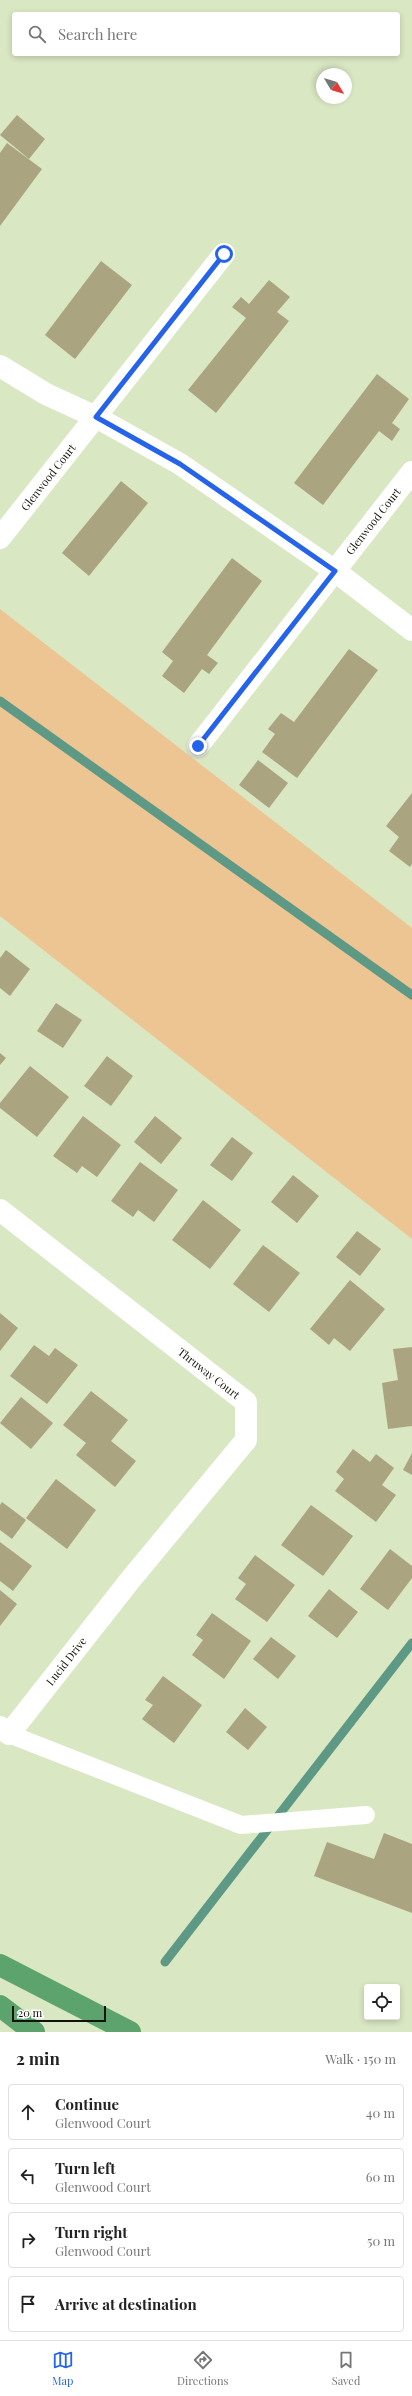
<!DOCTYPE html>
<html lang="en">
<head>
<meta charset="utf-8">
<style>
	:root { --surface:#fff; --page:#f2f2f2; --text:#222; --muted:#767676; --line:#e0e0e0; --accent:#2563eb }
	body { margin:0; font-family:"Playfair Display",serif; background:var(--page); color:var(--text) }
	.controls { position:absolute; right:12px; bottom:12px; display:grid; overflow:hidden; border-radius:4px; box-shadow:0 2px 6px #0003 }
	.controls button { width:36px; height:36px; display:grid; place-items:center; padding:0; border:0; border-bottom:1px solid var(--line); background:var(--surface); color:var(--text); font:20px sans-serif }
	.compass { position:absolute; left:316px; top:68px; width:36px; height:36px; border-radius:50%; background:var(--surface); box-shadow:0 2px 6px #0003; rotate:128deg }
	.scale { position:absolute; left:12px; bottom:10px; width:94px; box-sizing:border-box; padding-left:4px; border:2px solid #101408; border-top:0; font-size:11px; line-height:14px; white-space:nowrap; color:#101408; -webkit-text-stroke:3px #fff; paint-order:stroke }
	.stop { position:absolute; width:12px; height:12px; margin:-9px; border:3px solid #2563eb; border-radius:50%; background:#fff }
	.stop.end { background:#2563eb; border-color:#fff; box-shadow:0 1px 4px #0008 }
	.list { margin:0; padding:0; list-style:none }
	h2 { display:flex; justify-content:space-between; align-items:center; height:52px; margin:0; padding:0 16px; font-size:17px }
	h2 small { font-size:13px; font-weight:400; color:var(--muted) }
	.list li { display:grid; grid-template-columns:26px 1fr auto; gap:12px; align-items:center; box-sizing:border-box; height:56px; margin:0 8px 8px; padding:0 8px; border:1px solid var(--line); border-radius:4px }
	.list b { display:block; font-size:15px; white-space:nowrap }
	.list p { margin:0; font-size:13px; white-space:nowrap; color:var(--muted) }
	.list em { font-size:13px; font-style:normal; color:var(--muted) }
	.icon { flex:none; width:22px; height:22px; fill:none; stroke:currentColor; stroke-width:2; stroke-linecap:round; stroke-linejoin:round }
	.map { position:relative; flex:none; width:412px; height:2032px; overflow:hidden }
	.search { position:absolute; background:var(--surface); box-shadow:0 2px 6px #0003; left:12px; right:12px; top:12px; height:44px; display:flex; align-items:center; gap:10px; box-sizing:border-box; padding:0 14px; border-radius:4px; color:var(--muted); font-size:15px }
	.sheet { height:308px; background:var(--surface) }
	nav { display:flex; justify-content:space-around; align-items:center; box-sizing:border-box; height:56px; border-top:1px solid var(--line); background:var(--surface); font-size:11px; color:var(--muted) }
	nav a { display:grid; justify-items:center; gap:2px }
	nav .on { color:var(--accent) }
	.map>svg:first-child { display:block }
	.green { fill:#edc593 }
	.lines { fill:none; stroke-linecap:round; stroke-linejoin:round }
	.stream { stroke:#5e9986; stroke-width:9 }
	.building { fill:#aaa480 }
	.lane { stroke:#fff; stroke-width:18 }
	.street { stroke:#fff; stroke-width:22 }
	.highway { stroke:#5da36d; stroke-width:22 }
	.route { stroke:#2563eb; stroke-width:5 }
	.labels { text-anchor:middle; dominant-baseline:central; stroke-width:4; stroke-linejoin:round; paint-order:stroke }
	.street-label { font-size:11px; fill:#101408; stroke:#fff }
</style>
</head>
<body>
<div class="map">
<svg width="412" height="2032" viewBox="0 0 412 2032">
	<rect width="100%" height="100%" fill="#dae7c3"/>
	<path class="green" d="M0,609L412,928V1239L0,916Z"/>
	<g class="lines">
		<g class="stream">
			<path d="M0,701L412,995"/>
			<path d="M165,1962L412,1643"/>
		</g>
	</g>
	<g class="building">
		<path d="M17,115L45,139L29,159L0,135Z"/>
		<path d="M7,143L42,169L0,226V153Z"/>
		<path d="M101,261L132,285L75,359L45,335Z"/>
		<path d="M269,280L290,297L277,312L289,321L216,413L188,390L246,318L232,307L241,297L249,304Z"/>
		<path d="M377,374L409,399L392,423L400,429L392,441L379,431L323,505L294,483Z"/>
		<path d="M121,481L148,503L89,576L62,553Z"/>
		<path d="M232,558L262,581L207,655L218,663L209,674L202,669L184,693L162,676L173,661L162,652Z"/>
		<path d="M349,649L378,670L297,778L262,752L275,734L268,729L281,713L294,722Z"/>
		<path d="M258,760L288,783L269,808L239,785Z"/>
		<path d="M412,793V864L410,867L389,851L399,837L386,826Z"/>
		<path d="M6,950L30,969L10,996L0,988V958Z"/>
		<path d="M56,1003L82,1020L63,1048L37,1031Z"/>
		<path d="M0,1053L6,1058L0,1065Z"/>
		<path d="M107,1056L133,1076L111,1106L84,1086Z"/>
		<path d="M30,1066L69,1097L37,1137L0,1108V1103Z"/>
		<path d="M83,1116L121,1145L97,1177L82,1166L77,1173L53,1156Z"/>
		<path d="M155,1116L182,1138L161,1164L134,1142Z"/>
		<path d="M232,1137L253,1153L232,1181L210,1165Z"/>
		<path d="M140,1162L178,1190L154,1222L138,1210L133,1217L111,1201Z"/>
		<path d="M293,1175L319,1196L297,1223L271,1202Z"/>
		<path d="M203,1200L241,1230L210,1269L172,1240Z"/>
		<path d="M357,1231L381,1249L360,1276L336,1257Z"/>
		<path d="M263,1245L300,1273L269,1312L233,1284Z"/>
		<path d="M350,1280L385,1309L350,1351L334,1338L329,1345L310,1329Z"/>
		<path d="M0,1313L18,1328L0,1351Z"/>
		<path d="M34,1345L49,1356L55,1348L78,1365L47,1404L10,1376Z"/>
		<path d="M412,1347V1426L388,1429L382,1383L398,1380L393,1349Z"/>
		<path d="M91,1391L128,1420L111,1441L136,1461L115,1487L76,1455L86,1443L63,1425Z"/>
		<path d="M21,1397L53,1423L31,1449L0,1423Z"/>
		<path d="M353,1449L370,1462L376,1454L394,1468L382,1485L396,1495L376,1522L335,1491L344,1479L336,1472Z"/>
		<path d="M412,1453V1475L403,1470Z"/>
		<path d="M56,1479L96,1510L67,1549L26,1518Z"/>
		<path d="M2,1502L26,1520L12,1539L0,1530V1505Z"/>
		<path d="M311,1505L353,1536L323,1576L281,1545Z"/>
		<path d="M0,1542L32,1566L13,1591L0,1581Z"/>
		<path d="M390,1549L412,1566V1578L388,1610L360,1589Z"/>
		<path d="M255,1555L295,1585L267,1622L235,1599L246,1584L238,1578Z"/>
		<path d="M329,1589L358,1612L337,1638L308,1616Z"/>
		<path d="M0,1590L17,1604L0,1626Z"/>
		<path d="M212,1613L251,1641L224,1679L192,1655L203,1640L196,1635Z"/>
		<path d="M271,1637L296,1656L278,1679L253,1659Z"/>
		<path d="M163,1676L202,1705L174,1743L142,1719L153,1705L145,1700Z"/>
		<path d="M245,1708L267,1727L248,1750L226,1732Z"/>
		<path d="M384,1833L412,1844V1913L314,1876L327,1842L374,1859Z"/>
	</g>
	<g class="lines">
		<path class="lane" d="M9,1734L241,1825L366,1815"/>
		<g class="street">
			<path d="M0,366L46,394L96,417L180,464L335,571L412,630"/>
			<path d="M0,538L224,254"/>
			<path d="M198,746L412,472"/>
			<path d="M0,1210L246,1402V1440L131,1579L9,1734L0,1727"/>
		</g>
		<g class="highway">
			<path d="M0,1965L130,2032"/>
			<path d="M0,2006L34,2032"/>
		</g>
	</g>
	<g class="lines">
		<path class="route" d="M198,746L335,571L180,464L96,417L224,254"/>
	</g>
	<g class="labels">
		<g class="street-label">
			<text transform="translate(48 477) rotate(-52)">Glenwood Court</text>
			<text transform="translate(373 521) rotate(-52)">Glenwood Court</text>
			<text transform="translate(209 1373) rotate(38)">Thruway Court</text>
			<text transform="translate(66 1661) rotate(-52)">Lucid Drive</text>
		</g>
	</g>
</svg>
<div class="controls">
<button><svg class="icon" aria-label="locate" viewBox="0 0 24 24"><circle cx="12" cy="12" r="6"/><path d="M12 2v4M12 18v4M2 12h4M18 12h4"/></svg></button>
</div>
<svg class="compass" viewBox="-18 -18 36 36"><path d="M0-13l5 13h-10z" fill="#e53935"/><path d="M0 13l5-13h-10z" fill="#767676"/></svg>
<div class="scale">20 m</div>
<div class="stop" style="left:224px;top:254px"></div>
<div class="stop end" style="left:198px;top:746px"></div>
<div class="search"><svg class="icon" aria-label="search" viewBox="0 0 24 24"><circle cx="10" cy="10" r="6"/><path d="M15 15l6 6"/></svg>Search here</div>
</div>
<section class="sheet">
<h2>2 min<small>Walk · 150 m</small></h2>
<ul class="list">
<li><svg class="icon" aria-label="ahead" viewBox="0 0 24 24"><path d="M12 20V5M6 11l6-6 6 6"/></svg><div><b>Continue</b><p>Glenwood Court</p></div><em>40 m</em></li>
<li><svg class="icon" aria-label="left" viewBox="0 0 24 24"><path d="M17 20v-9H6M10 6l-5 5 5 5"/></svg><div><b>Turn left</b><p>Glenwood Court</p></div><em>60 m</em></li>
<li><svg class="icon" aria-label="right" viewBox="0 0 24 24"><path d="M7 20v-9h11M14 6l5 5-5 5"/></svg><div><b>Turn right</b><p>Glenwood Court</p></div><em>50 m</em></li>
<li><svg class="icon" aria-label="arrive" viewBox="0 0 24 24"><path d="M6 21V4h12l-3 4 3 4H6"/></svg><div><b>Arrive at destination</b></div></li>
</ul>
</section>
<nav>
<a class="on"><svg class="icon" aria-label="map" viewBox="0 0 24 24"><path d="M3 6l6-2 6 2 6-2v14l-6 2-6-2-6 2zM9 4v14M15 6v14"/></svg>Map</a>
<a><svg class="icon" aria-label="directions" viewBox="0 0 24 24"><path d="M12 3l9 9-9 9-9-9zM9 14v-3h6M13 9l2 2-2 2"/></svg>Directions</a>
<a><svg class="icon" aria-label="saved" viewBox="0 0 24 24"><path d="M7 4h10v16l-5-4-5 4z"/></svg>Saved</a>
</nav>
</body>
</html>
